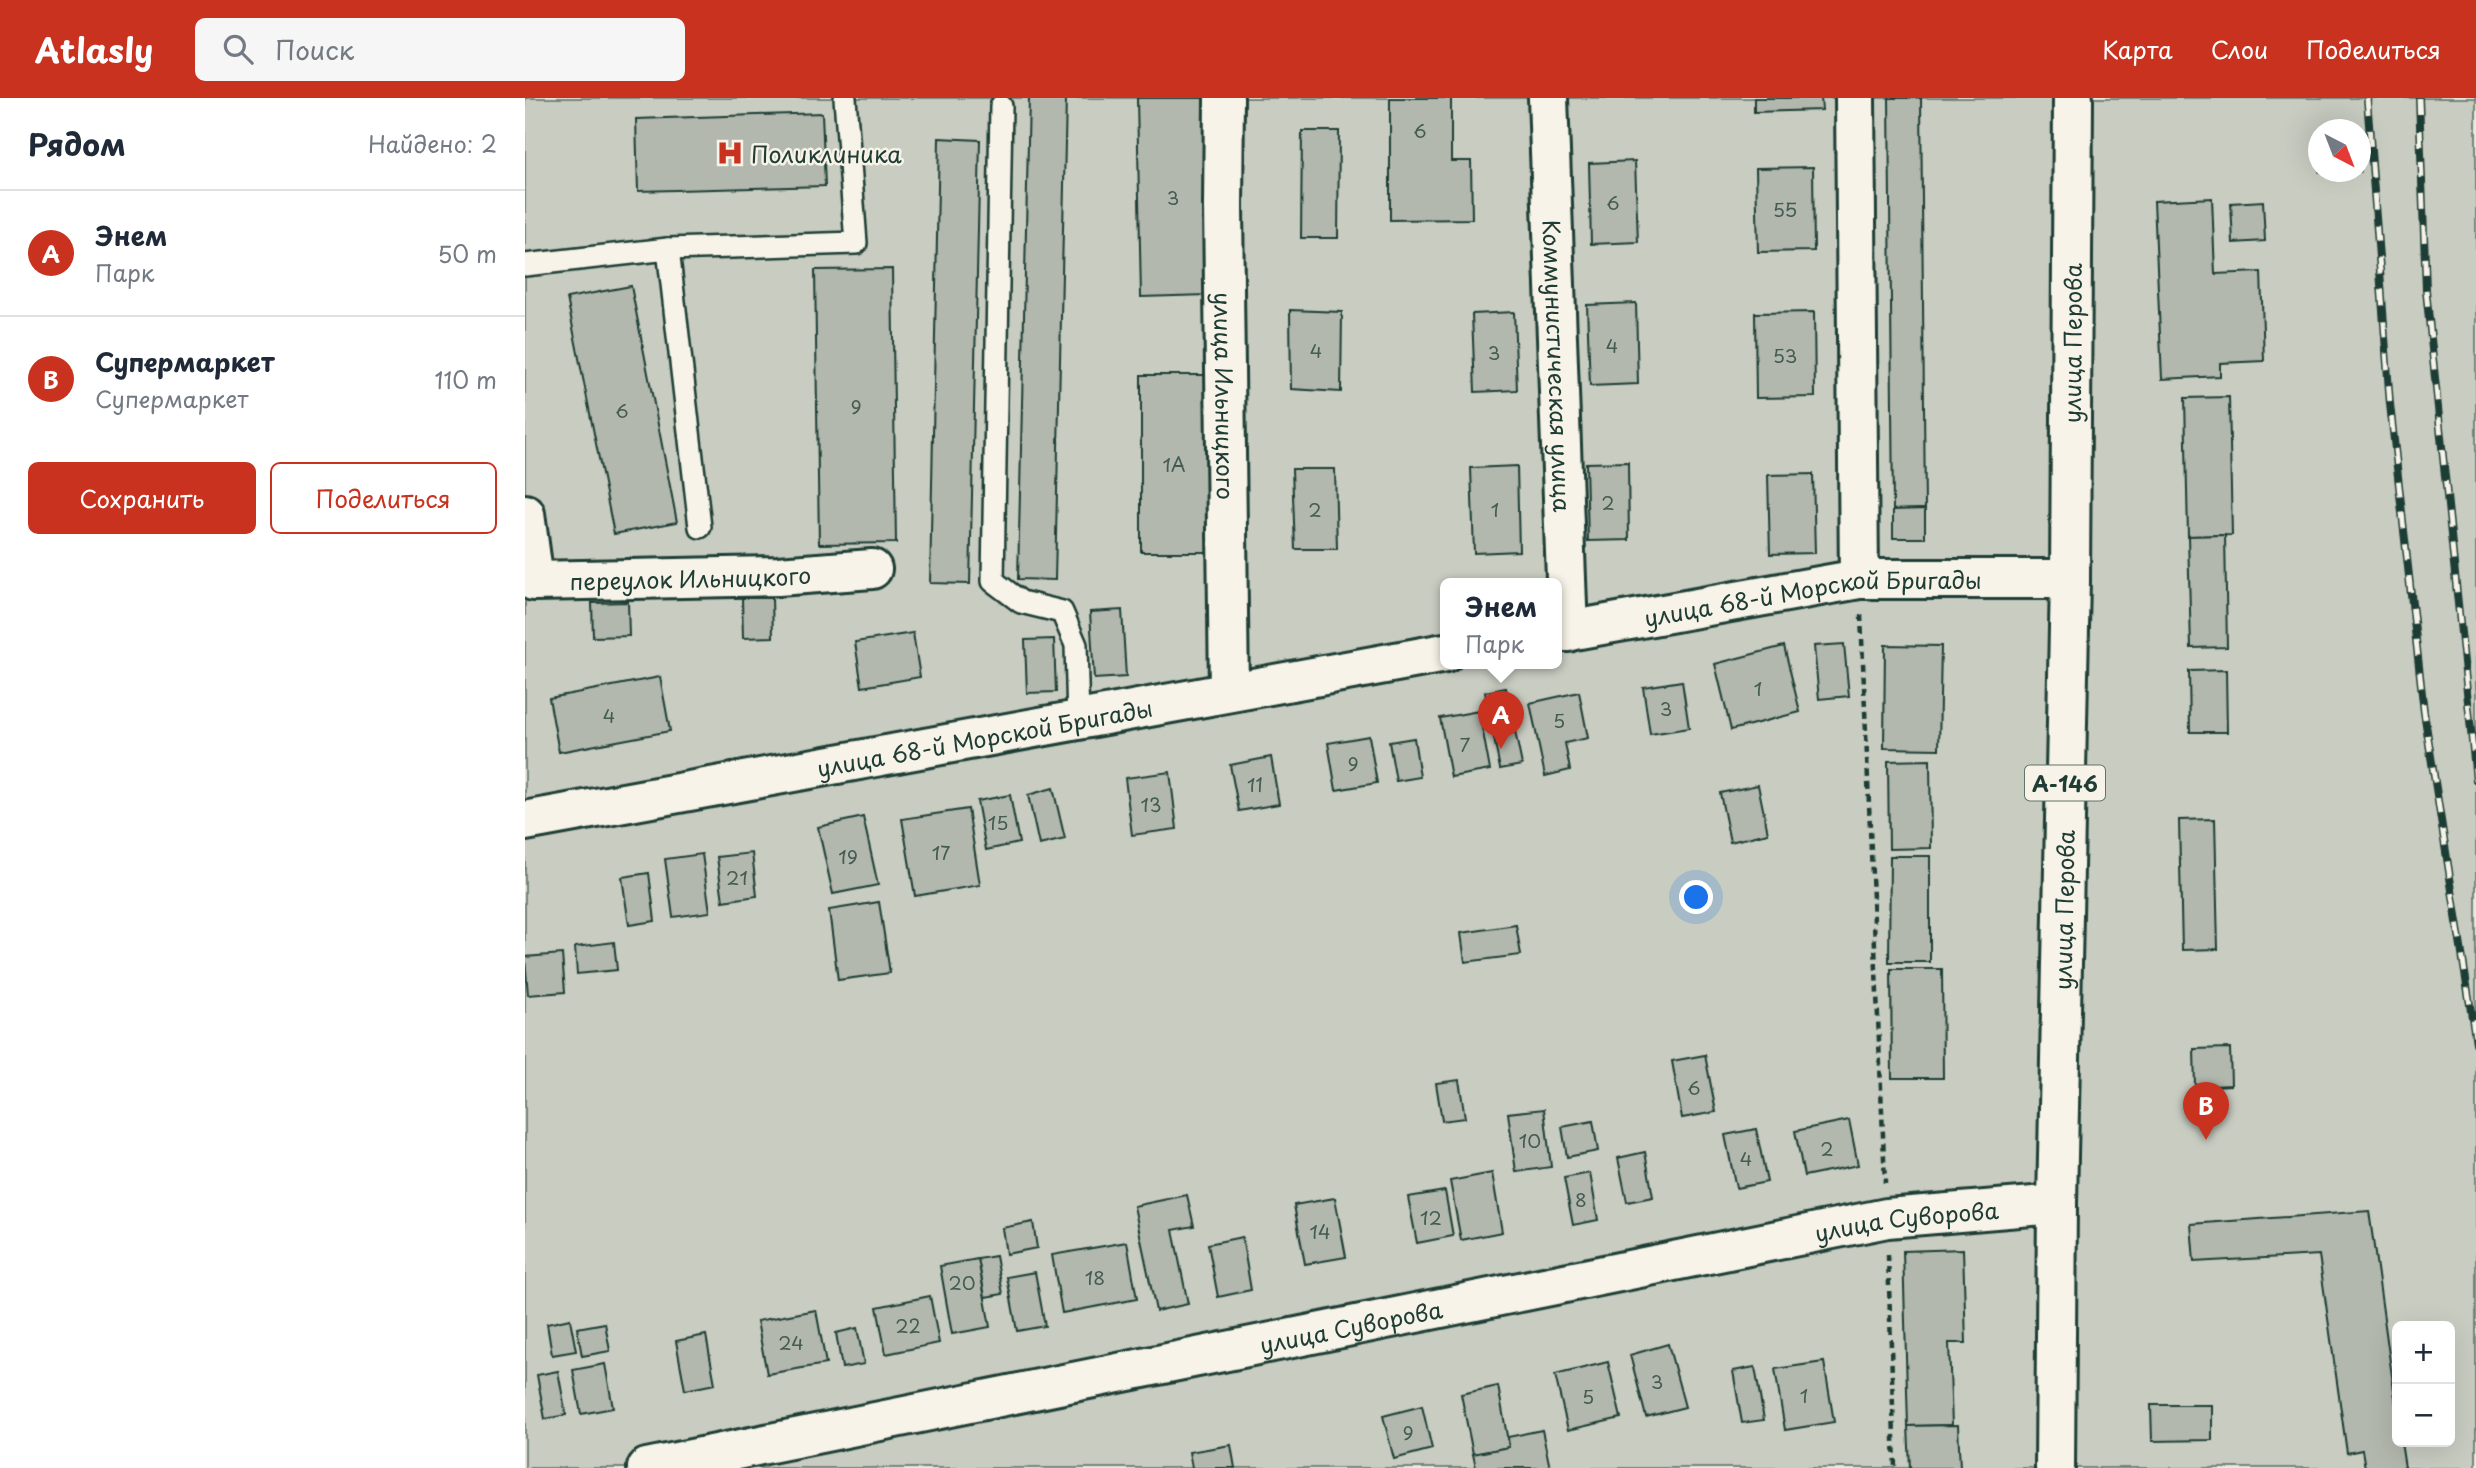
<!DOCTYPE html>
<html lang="ru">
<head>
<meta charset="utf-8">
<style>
	:root { --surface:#fff; --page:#f6f6f7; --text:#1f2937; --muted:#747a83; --line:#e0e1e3; --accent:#c8321e }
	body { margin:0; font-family:"Playpen Sans",sans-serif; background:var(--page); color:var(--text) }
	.controls { position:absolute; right:21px; bottom:21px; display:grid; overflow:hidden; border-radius:10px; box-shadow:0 7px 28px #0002 }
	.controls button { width:63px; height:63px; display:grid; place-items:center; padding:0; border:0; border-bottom:2px solid var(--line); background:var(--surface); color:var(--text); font:35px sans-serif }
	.compass { position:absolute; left:1783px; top:21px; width:63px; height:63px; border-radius:50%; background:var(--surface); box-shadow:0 7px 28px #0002; rotate:138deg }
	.you { position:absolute; left:1172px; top:800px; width:24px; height:24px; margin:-18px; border:5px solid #fff; border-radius:50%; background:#1a73e8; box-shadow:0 0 0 10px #1a73e833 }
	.badge { display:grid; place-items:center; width:46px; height:46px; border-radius:50%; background:var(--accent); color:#fff; font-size:23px; font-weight:700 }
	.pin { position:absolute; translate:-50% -58px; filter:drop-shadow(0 2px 4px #0008) }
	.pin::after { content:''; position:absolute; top:37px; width:24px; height:21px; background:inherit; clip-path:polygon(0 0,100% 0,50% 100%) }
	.popup { position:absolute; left:915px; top:480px; width:122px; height:91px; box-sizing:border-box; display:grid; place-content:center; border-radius:10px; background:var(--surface); filter:drop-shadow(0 2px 5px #0005); font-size:23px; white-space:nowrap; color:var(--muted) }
	.popup b { font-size:26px; color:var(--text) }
	.popup::after { content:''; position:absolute; left:50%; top:100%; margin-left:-14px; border:14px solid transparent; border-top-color:var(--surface) }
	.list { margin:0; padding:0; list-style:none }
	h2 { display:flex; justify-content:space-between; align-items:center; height:91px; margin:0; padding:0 28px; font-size:30px }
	h2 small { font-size:23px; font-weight:400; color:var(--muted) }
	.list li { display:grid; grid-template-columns:46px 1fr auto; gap:21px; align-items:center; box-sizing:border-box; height:126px; padding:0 28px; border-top:2px solid var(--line) }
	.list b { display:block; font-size:26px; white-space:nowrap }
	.list p { margin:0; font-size:23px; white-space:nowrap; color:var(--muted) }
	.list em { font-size:23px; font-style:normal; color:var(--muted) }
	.actions { display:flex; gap:14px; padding:21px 28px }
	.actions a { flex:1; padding:16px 0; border:2px solid var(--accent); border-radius:10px; text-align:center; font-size:24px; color:var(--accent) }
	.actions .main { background:var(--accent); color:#fff }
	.icon { flex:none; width:38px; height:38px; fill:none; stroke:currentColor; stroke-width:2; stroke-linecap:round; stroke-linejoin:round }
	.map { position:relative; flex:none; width:1951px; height:1370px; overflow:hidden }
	header { display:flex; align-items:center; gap:42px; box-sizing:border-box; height:98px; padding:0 35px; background:var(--accent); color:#fff }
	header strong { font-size:33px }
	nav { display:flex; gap:38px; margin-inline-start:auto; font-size:24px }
	.search { width:490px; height:63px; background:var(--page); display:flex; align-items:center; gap:18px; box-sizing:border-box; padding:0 24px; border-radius:10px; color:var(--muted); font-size:26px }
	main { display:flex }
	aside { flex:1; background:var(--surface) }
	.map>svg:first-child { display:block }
	.green { fill:#c8ccc1; stroke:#74847a; stroke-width:2; fill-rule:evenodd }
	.building { fill:#b2b8ae; stroke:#1f3d34; stroke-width:2 }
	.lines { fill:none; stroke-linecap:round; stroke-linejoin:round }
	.service-casing { stroke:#1f3d34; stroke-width:26 }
	.minor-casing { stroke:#1f3d34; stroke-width:44 }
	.trunk-casing { stroke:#1f3d34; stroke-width:44 }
	.path { stroke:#1f3d34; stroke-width:4.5; stroke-dasharray:7 5; stroke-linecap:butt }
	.service { stroke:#f7f3e8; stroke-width:21 }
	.minor { stroke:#f7f3e8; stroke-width:38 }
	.trunk { stroke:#f7f3e8; stroke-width:38 }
	.rail-casing { stroke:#1f3d34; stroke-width:8 }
	.rail { stroke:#f7f3e8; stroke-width:5; stroke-dasharray:16; stroke-linecap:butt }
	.labels { text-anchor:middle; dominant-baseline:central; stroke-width:5; stroke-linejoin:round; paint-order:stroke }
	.number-label { font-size:19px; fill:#445c52 }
	.shield { fill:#f7f3e8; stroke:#60746a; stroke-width:2 }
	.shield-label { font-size:21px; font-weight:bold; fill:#1f3d34 }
	.poi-label { font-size:23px; fill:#1f3d34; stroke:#f7f3e8; text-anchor:start }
	.street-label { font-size:23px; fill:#1f3d34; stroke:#f7f3e8 }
</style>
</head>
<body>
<header>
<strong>Atlasly</strong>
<div class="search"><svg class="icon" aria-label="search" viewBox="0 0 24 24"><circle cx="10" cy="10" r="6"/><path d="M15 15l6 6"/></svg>Поиск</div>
<nav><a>Карта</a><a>Слои</a><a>Поделиться</a></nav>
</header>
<main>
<aside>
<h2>Рядом<small>Найдено: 2</small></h2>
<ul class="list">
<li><span class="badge">A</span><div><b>Энем</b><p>Парк</p></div><em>50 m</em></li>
<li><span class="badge">B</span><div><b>Супермаркет</b><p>Супермаркет</p></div><em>110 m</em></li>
</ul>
<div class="actions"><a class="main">Сохранить</a><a>Поделиться</a></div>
</aside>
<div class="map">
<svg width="1951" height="1370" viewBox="0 0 1951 1370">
	<rect width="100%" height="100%" fill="#eae8dd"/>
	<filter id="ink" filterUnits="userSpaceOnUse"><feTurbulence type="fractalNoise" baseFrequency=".0143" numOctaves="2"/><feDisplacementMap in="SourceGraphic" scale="14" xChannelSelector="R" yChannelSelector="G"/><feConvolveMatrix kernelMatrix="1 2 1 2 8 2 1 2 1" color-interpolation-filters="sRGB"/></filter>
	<g filter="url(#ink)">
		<path class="green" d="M0,0H1951V1370H0ZM1794,32H1836V74H1794ZM920,485H1032V565H920ZM1872,1228H1925V1344H1872Z"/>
		<g class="building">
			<path d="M504,0H541L530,482L493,481Z"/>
			<path d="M612,0H680L683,197L616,199Z"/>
			<path d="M865,0H926V63H946L947,121L865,122Z"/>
			<path d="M1229,0H1296L1297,12L1229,14Z"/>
			<path d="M1364,0H1396L1400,411L1368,412Z"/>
			<path d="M297,15L300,88L113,93L111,21Z"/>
			<path d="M777,33H814L813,140H776Z"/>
			<path d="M414,40L455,42L445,486L405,485Z"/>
			<path d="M1110,63L1113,144L1066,146L1064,65Z"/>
			<path d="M1288,69L1289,153L1233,154L1231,70Z"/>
			<path d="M1687,100L1690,176L1736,174L1739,263L1695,265V278L1637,281L1629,103Z"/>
			<path d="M1738,103L1740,143L1708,145L1706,105Z"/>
			<path d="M367,171L371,445L294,446L290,172Z"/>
			<path d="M106,188L152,424L89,436L42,200Z"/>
			<path d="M1111,205L1113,286L1065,288L1062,207Z"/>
			<path d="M765,212L817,214L816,294L766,291Z"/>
			<path d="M989,214L992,292L950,294L947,216Z"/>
			<path d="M1289,214L1290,299L1231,300L1230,215Z"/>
			<rect x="616" y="277" width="66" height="177"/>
			<path d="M1704,299L1707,437L1663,438L1660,300Z"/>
			<path d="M1103,364L1104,442L1063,443L1061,365Z"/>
			<path d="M992,368L994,453L949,455L946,370Z"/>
			<path d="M767,371H810L812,451H770Z"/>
			<path d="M1288,376L1290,455L1245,456L1243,377Z"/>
			<path d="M1400,411V440H1368V412Z"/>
			<path d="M1700,437L1702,549L1666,550L1663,438Z"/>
			<path d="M217,500H247L248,539L218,540Z"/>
			<path d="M103,504L104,538L68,539L67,505Z"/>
			<path d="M597,512L601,579L569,581L565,514Z"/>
			<path d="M388,535L395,579L337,589L330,544Z"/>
			<path d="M529,541L531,594L502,595L500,542Z"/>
			<path d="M1319,546L1324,598L1294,601L1289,548Z"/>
			<path d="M1360,547L1416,548L1414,651L1359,650Z"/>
			<path d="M1259,548L1275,614L1206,632L1190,566Z"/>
			<path d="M1701,572L1702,634H1665L1664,573Z"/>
			<path d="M135,579L145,633L34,654L24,600Z"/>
			<path d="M1157,583L1164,630L1125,636L1118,589Z"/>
			<path d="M981,590L997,667L975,671L960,594Z"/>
			<path d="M1054,594L1063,640L1040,645L1045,672L1020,678L1005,605Z"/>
			<path d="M954,613L965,672L926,679L915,620Z"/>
			<path d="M844,638L852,685L811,692L803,645Z"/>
			<path d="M889,640L895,679L871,683L864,644Z"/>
			<path d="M746,659L754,706L714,713L705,667Z"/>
			<path d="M1405,662L1406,750L1364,751L1363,663Z"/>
			<path d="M645,674L652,731L607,737L600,680Z"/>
			<path d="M1233,687L1243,735L1205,744L1195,695Z"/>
			<path d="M528,690L540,741L514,747L503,697Z"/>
			<path d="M485,697L494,745L461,752L452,703Z"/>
			<path d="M443,711L455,787L390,798L377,721Z"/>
			<path d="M338,719L353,787L308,796L293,729Z"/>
			<path d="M1690,721L1693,851L1657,852L1654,722Z"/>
			<path d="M227,755L232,798L198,803L192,759Z"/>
			<path d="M177,756L185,814L148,819L140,761Z"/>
			<path d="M1365,758H1405V864H1364Z"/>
			<path d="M124,775L130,823L104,827L97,779Z"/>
			<path d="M354,804L365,875L313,882L304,812Z"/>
			<path d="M991,827L996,857L940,864L936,835Z"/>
			<path d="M89,844L92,872L52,876L50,849Z"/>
			<path d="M37,856L40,894L3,897L0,859Z"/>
			<path d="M1366,871H1417L1418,980H1367Z"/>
			<path d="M1705,950L1706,987L1670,989L1669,951Z"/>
			<path d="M1180,957L1191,1014L1157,1020L1147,963Z"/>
			<path d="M934,982L940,1020L917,1023L911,985Z"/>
			<path d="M1019,1011L1026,1069L991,1074L983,1015Z"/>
			<path d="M1324,1022L1333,1067L1279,1078L1270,1033Z"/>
			<path d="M1068,1023L1073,1053L1042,1059L1037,1029Z"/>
			<path d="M1231,1031L1242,1084L1211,1090L1200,1037Z"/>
			<path d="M1120,1054L1128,1099L1102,1104L1093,1060Z"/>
			<path d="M967,1075L977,1134L936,1142L925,1083Z"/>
			<path d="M1065,1075L1073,1122L1048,1127L1039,1080Z"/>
			<path d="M920,1093L928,1138L892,1145L883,1099Z"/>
			<path d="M662,1097L669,1128L648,1132L663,1206L631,1213L609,1108Z"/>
			<path d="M810,1100L821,1159L780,1166L769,1107Z"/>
			<path d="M1844,1113L1872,1314V1344H1876L1880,1370H1840L1837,1352L1822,1355L1794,1157L1669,1164L1666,1126Z"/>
			<path d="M508,1124L512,1150L481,1156L477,1130Z"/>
			<path d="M717,1139L726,1192L693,1199L683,1146Z"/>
			<path d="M602,1144L612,1201L537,1215L527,1157Z"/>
			<path d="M1438,1151L1441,1245H1424L1427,1327L1383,1328L1378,1153Z"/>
			<path d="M471,1158L478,1196L460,1199L453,1161Z"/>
			<path d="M453,1161L465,1229L427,1236L415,1168Z"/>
			<path d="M510,1174L520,1228L492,1233L482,1179Z"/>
			<path d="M405,1198L414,1245L361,1256L352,1209Z"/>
			<path d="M291,1212L301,1266L242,1276L232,1223Z"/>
			<path d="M45,1221L51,1253L27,1257L22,1226Z"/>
			<path d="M80,1225L85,1253L57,1258L52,1230Z"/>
			<path d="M332,1230L339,1266L317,1270L311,1235Z"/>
			<path d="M181,1237L190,1286L160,1292L151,1243Z"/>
			<path d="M1143,1246L1160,1309L1121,1319L1105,1257Z"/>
			<path d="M1083,1264L1096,1320L1043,1332L1030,1277Z"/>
			<path d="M1299,1264L1309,1324L1260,1332L1250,1271Z"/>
			<path d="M80,1266L88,1310L56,1316L48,1272Z"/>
			<path d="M1230,1269L1239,1322L1217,1325L1208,1273Z"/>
			<path d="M33,1273L41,1317L20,1321L12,1277Z"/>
			<path d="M973,1288L984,1349L948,1356L936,1296Z"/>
			<path d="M1626,1307H1687V1342L1627,1343Z"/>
			<path d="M897,1308L907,1351L869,1361L858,1318Z"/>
			<path d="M1433,1327L1435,1370H1385L1383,1328Z"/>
			<path d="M1017,1332L1025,1370H951L948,1356L984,1349L983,1339Z"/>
			<path d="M706,1347L710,1370H667L664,1354Z"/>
		</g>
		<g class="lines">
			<defs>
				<g id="service">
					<path d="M476,8L468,483L496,504L537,514L551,547L553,623"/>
					<path d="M143,151L175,429"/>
					<path d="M0,167L143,151L331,145L320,0"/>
				</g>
				<g id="minor">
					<path id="s1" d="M699,0L698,109L704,594"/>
					<path id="s2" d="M1023,0L1043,534"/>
					<path d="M1330,0L1334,481"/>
					<path id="s3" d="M0,416L9,483L253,478L347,471"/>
					<path id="s4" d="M1032,535L1334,481H1545"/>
					<path id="s5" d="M0,723L920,555"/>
					<path id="s6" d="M122,1370L1362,1120L1532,1106"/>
				</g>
				<g id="trunk">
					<path id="s7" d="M1530,1370L1532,1106L1545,481L1548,0"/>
				</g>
			</defs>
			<use href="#service" class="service-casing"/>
			<use href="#minor" class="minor-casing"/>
			<use href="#trunk" class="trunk-casing"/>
			<g class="path">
				<path d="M1336,517L1360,1085"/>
				<path d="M1363,1157L1370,1370"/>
			</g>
			<use href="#service" class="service"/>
			<use href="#minor" class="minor"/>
			<use href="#trunk" class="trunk"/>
			<defs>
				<g id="rail">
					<path d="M1842,0L1865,306L1899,614L1951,945"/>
					<path d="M1894,0L1901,192L1951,682"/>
				</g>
			</defs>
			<use href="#rail" class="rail-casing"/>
			<use href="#rail" class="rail"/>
		</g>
	</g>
	<defs>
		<symbol id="hospital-bare" viewBox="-9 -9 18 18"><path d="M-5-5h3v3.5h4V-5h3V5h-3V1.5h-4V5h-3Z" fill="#c8321e" stroke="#f7f3e8" stroke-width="2.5" paint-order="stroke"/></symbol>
	</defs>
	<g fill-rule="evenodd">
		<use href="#hospital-bare" x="186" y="36" width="38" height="38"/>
	</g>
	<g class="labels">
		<g class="number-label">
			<text x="895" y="32">6</text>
			<text x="648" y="99">3</text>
			<text x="1088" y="104">6</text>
			<text x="1260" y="111">55</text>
			<text x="1087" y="247">4</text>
			<text x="791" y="252">4</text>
			<text x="969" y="254">3</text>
			<text x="1260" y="257">53</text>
			<text x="331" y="308">9</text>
			<text x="97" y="312">6</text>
			<text x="649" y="366">1А</text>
			<text x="1083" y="404">2</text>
			<text x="790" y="411">2</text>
			<text x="970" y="411">1</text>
			<text x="1233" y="590">1</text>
			<text x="1141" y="610">3</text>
			<text x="84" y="617">4</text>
			<text x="1034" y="622">5</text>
			<text x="940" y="646">7</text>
			<text x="828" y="665">9</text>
			<text x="730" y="686">11</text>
			<text x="626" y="706">13</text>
			<text x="473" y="724">15</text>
			<text x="416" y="754">17</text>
			<text x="323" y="758">19</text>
			<text x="212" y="779">21</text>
			<text x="1169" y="989">6</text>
			<text x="1005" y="1042">10</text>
			<text x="1302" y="1050">2</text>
			<text x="1221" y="1060">4</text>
			<text x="1056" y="1101">8</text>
			<text x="906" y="1119">12</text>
			<text x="795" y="1133">14</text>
			<text x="570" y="1179">18</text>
			<text x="437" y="1184">20</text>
			<text x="383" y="1227">22</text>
			<text x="266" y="1244">24</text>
			<text x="1132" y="1283">3</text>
			<text x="1279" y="1297">1</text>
			<text x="1063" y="1298">5</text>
			<text x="883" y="1334">9</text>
		</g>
		<rect class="shield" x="1500" y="667.5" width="80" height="35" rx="5"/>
		<g class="shield-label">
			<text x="1540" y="685">А-146</text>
		</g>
		<g class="poi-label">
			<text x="226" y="55">Поликлиника</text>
		</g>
		<g class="street-label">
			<text stroke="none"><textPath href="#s7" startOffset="1125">улица Перова</textPath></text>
			<text stroke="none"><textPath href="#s2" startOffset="268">Коммунистическая улица</textPath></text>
			<text stroke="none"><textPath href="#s1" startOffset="298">улица Ильницкого</textPath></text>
			<text stroke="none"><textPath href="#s3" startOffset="224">переулок Ильницкого</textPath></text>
			<text stroke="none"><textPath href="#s4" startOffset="259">улица 68-й Морской Бригады</textPath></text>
			<text stroke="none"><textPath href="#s5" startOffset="467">улица 68-й Морской Бригады</textPath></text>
			<text stroke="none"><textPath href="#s7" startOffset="558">улица Перова</textPath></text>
			<text stroke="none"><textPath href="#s6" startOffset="1284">улица Суворова</textPath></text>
			<text stroke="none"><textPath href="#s6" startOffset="718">улица Суворова</textPath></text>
		</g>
	</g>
</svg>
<div class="controls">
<button>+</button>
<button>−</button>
</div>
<svg class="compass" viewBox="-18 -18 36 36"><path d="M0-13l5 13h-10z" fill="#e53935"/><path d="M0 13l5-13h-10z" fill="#747a83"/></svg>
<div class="you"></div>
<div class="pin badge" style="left:976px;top:651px">A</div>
<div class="popup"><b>Энем</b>Парк</div>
<div class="pin badge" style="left:1681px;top:1042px">B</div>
</div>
</main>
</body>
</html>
